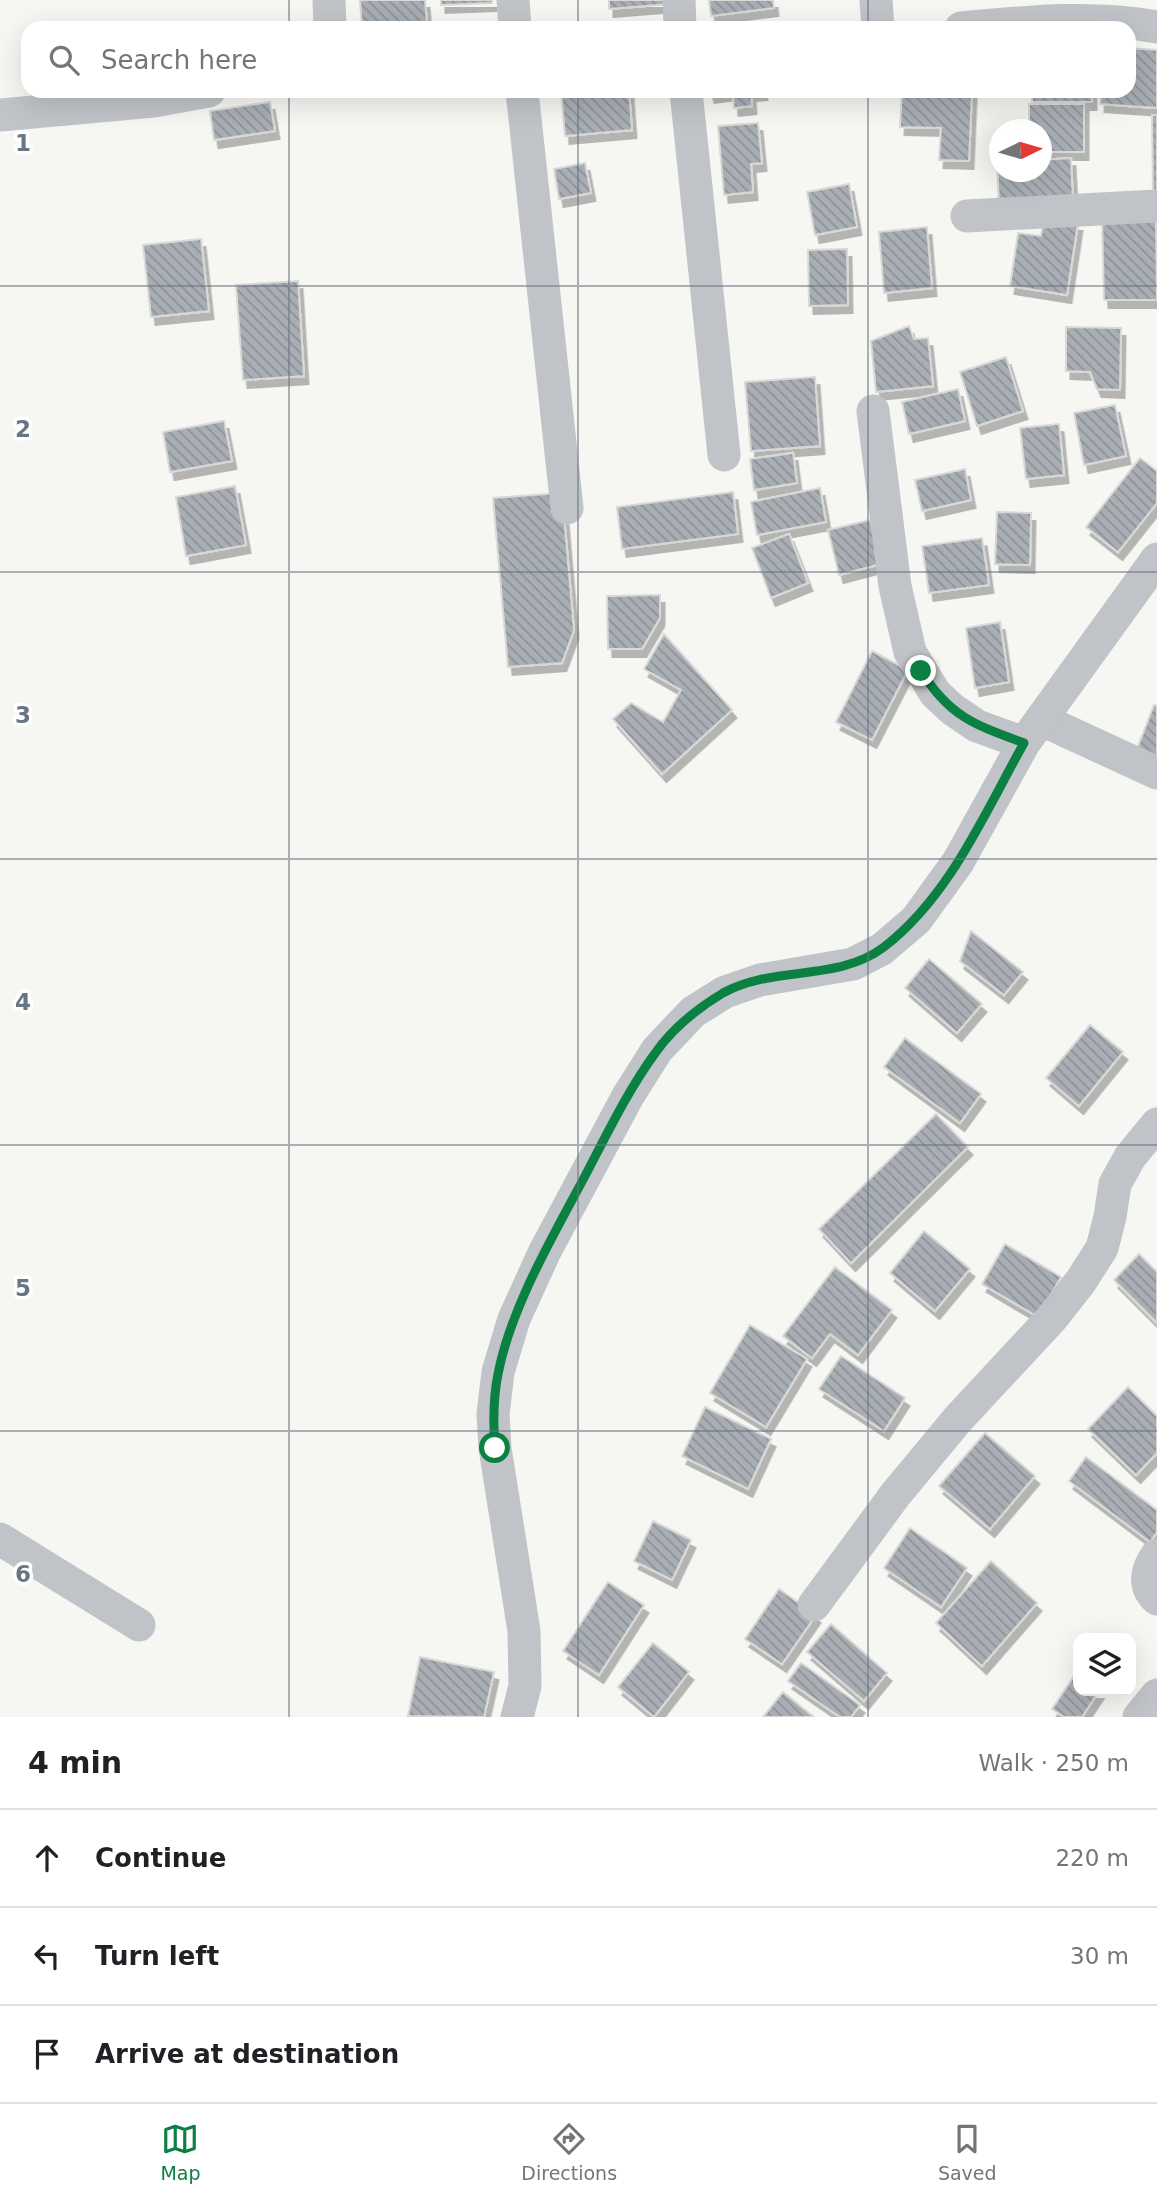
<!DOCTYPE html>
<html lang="en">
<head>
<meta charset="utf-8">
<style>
	:root { --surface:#fff; --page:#f6f6f6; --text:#202124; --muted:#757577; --line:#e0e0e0; --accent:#0b8043 }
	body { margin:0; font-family:"DejaVu Sans",sans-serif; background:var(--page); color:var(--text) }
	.controls { position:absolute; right:21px; bottom:21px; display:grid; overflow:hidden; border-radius:14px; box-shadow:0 7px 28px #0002 }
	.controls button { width:63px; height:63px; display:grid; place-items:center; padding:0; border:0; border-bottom:2px solid var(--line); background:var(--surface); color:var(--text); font:35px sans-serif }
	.compass { position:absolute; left:989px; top:119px; width:63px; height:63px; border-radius:50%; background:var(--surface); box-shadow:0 7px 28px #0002; rotate:85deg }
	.stop { position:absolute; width:21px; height:21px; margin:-16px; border:5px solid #0b8043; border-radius:50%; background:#fff }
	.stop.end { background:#0b8043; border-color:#fff; box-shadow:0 2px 7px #0008 }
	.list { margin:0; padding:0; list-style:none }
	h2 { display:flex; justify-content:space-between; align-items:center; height:91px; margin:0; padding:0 28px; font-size:30px }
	h2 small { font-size:23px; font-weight:400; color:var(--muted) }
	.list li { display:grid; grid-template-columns:46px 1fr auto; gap:21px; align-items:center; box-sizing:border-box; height:98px; padding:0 28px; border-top:2px solid var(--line) }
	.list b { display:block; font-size:26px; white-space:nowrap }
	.list em { font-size:23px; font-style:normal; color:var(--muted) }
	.icon { flex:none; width:38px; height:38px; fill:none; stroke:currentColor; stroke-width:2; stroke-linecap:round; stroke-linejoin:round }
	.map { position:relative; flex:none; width:1157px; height:1717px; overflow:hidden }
	.search { position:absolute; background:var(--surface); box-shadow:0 7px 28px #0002; left:21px; right:21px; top:21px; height:77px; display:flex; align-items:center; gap:18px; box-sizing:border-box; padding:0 24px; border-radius:21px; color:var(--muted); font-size:26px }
	.sheet { height:385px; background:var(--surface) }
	nav { display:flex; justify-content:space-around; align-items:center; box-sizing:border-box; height:98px; border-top:2px solid var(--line); background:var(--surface); font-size:19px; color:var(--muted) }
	nav a { display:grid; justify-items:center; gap:4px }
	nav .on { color:var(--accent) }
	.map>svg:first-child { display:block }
	.building { fill:url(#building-back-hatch); stroke:#d8d8d6; stroke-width:2; filter:url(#shadow) }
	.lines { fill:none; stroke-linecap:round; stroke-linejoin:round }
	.minor { stroke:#c0c3c7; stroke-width:33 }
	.route { stroke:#0b8043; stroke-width:9 }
	.grid { fill:none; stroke:#687582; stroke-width:2; stroke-opacity:0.55 }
	.grid-label { font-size:23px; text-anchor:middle; font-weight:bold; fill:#687582; stroke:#fff; stroke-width:7; stroke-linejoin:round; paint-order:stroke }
</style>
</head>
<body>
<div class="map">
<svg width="1157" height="1717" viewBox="0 0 1157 1717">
	<defs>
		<pattern id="building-back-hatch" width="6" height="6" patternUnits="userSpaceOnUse" patternTransform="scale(1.75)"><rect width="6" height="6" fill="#a8aeb4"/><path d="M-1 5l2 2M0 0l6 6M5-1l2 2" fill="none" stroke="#8d9298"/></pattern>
		<filter id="shadow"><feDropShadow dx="4.5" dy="8" stdDeviation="0" flood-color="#0004"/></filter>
	</defs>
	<rect width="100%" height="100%" fill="#f6f6f3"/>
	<g class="building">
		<path d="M360,0H425L427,23L362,27Z"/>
		<path d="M441,0H492V3L441,5Z"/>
		<path d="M609,0H671V4L609,9Z"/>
		<path d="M709,0H773L774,8L711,16Z"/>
		<path d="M1129,48L1157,50V108L1100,104L1101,91H1129Z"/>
		<path d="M561,91H629L632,130L565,136Z"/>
		<path d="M709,91H763V92L751,93L752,106L734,108L733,92L710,95Z"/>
		<path d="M902,91H972L969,161L939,160L941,128L900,127Z"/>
		<rect x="1032" y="91" width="60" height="11"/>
		<path d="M270,102L275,131L214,140L210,111Z"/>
		<path d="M1029,104H1084V152H1042V130H1029Z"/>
		<path d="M1152,115H1157V190H1153Z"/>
		<path d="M758,123L762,163L751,164L753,192L724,195L718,126Z"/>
		<path d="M1071,158L1073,201L999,205L997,162H1000V172H1042V160Z"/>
		<path d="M585,163L591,193L559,199L554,169Z"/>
		<path d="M849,184L857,227L815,235L807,192Z"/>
		<path d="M1156,217L1157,300H1104L1102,218Z"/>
		<path d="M1044,218L1078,223L1067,295L1010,286L1018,233L1041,236Z"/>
		<path d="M927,227L932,288L884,293L879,232Z"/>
		<path d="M201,239L209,311L151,317L143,245Z"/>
		<path d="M847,249L848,305L809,306L808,250Z"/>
		<path d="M298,281L304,376L243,380L236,285Z"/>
		<path d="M909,326L914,339L928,338L933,386L876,392L871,341Z"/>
		<path d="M1066,327L1121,328L1120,390L1097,389L1090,372L1066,371Z"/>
		<path d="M1006,357L1023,411L977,426L960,372Z"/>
		<path d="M815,377L820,446L751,451L745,382Z"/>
		<path d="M958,389L965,421L909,434L902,402Z"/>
		<path d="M1115,405L1126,456L1084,465L1074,413Z"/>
		<path d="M224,421L232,461L170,472L163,432Z"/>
		<path d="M1059,424L1064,475L1026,479L1020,428Z"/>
		<path d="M793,453L797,483L754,490L750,459Z"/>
		<path d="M1140,458L1157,471V503L1118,552L1086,527Z"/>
		<path d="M965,469L971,500L922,511L915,480Z"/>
		<path d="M235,486L246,545L186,556L176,497Z"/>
		<path d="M820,488L826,522L757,535L751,502Z"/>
		<path d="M733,492L738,534L622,549L617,507Z"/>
		<path d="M562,493L574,630L562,663L508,667L493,498Z"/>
		<path d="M997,512L1031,513L1030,565L995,564Z"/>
		<path d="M870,520L881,564L839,575L828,530Z"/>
		<path d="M789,534L808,583L771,598L752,548Z"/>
		<path d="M982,538L989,585L929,593L922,546Z"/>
		<path d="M660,595V618L642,649H608L607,596Z"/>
		<path d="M1000,622L1009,682L975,688L966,628Z"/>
		<path d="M664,634L732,710L662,774L613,719L631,703L663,722L681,690L644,669Z"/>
		<path d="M872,651L908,670L872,740L836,722Z"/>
		<path d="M1154,705L1157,706V757L1137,749Z"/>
		<path d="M971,931L1023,972L1004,995L960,961Z"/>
		<path d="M929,959L982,1004L957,1033L905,988Z"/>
		<path d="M1090,1025L1123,1052L1079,1106L1046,1078Z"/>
		<path d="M905,1038L981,1094L960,1123L884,1067Z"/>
		<path d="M936,1114L968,1147L851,1263L819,1229Z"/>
		<path d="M924,1231L970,1269L935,1311L890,1273Z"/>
		<path d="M1005,1244L1061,1277L1038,1317L982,1284Z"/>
		<path d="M1139,1254L1157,1272V1323L1114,1280Z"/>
		<path d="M835,1267L892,1310L858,1355L830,1334L812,1358L783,1336Z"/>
		<path d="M750,1325L807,1359L766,1427L710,1393Z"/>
		<path d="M841,1356L905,1398L884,1431L819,1389Z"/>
		<path d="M1128,1387L1157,1416V1453L1136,1475L1088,1429Z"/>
		<path d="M705,1407L771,1439L748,1489L682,1456Z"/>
		<path d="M985,1433L1035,1476L990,1529L939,1486Z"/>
		<path d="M1086,1457L1157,1510V1532L1150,1542L1069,1481Z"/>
		<path d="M653,1521L691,1540L672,1580L634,1561Z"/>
		<path d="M910,1528L967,1568L941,1607L884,1568Z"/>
		<path d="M991,1561L1037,1603L982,1666L936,1623Z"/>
		<path d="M608,1582L644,1605L599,1675L563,1651Z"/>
		<path d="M779,1589L816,1615L782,1664L745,1639Z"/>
		<path d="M831,1624L887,1673L864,1701L807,1652Z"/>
		<path d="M653,1643L689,1672L654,1717L618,1687Z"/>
		<path d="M420,1657L494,1672L484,1717L408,1716Z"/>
		<path d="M801,1663L860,1705L851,1717H840L788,1681Z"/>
		<path d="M1078,1670V1691H1099L1082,1717H1064L1052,1709Z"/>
		<path d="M783,1692L814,1717H763Z"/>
	</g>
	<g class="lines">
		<g class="minor">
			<path d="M329,0L330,28"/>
			<path d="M513,0L515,28"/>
			<path d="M679,0L680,28"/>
			<path d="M876,0L878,28"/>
			<path d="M961,28C1027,22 1092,15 1157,27"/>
			<path d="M522,91L567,508"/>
			<path d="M686,91L724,455"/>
			<path d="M0,115L154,101L209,91"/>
			<path d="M967,216L1157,206"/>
			<path d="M873,411L895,586L910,652L935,693L952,709L977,726L1024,743"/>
			<path d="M1042,720L1157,773"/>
			<path d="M0,1539L139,1625"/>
			<path d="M1157,1555C1146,1570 1143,1586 1157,1599"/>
			<path d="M814,1605L895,1495L958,1419L1052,1318L1081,1281L1102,1248L1110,1217L1115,1184L1130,1157L1157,1124"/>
			<path d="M517,1717L525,1686L524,1631L495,1448L493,1414L498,1372L514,1319L545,1251L628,1096L657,1050L693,1012L725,992L760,980L853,964L882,949L916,920L958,862L1024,743L1157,559"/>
			<path d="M1139,1717L1157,1695"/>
		</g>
	</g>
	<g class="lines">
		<path class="route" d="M495,1448C493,1423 493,1399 498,1374C511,1307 553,1236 585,1176C607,1134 628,1090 656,1052C673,1028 698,1008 723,993C773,965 838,982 884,947C950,896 984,814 1024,743C975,725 950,717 921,671"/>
	</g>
	<path class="grid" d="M289,0V28M578,0V28M868,0V28M289,91V1717M578,91V1717M868,91V1717M0,286H1157M0,572H1157M0,859H1157M0,1145H1157M0,1431H1157"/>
	<g class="grid-label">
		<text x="23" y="151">1</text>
		<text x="23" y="437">2</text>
		<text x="23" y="723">3</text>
		<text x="23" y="1010">4</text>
		<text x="23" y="1296">5</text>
		<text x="23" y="1582">6</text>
	</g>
</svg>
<div class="controls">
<button><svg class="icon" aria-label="layers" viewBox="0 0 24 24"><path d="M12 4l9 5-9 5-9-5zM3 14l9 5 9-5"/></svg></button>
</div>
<svg class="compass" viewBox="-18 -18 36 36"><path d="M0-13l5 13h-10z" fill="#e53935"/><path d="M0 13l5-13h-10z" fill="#757577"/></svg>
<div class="stop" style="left:495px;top:1448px"></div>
<div class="stop end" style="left:921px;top:671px"></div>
<div class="search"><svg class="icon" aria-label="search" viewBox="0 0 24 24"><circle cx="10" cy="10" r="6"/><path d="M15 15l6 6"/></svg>Search here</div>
</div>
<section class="sheet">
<h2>4 min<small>Walk · 250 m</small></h2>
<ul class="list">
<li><svg class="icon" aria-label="ahead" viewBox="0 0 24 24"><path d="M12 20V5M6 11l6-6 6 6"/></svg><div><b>Continue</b></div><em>220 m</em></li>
<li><svg class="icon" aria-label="left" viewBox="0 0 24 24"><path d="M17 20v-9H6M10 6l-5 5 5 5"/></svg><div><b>Turn left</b></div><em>30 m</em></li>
<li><svg class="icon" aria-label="arrive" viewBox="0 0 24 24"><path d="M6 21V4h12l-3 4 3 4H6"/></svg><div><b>Arrive at destination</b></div></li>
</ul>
</section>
<nav>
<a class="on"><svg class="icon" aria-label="map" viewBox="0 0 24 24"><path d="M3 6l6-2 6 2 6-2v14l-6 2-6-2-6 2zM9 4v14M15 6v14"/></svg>Map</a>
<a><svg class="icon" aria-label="directions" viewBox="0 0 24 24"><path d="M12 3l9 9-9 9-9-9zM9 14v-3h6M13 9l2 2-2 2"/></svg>Directions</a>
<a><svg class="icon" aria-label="saved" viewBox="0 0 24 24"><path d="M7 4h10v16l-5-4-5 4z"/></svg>Saved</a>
</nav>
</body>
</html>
